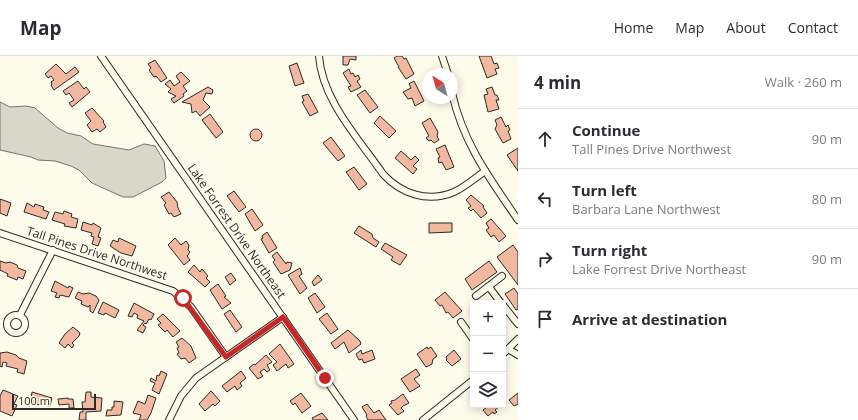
<!DOCTYPE html>
<html lang="en">
<head>
<meta charset="utf-8">
<style>
	:root { --surface:#fff; --page:#f2f2f3; --text:#2b2b33; --muted:#7c7c81; --line:#e1e1e2 }
	body { margin:0; font-family:"Open Sans",sans-serif; background:var(--page); color:var(--text) }
	.controls { position:absolute; right:12px; bottom:12px; display:grid; overflow:hidden; border-radius:4px; box-shadow:0 2px 10px #0003 }
	.controls button { width:36px; height:36px; display:grid; place-items:center; padding:0; border:0; border-bottom:1px solid var(--line); background:var(--surface); color:var(--text); font:20px sans-serif }
	.compass { position:absolute; left:422px; top:12px; width:36px; height:36px; border-radius:50%; background:var(--surface); box-shadow:0 2px 10px #0003; rotate:324deg }
	.scale { position:absolute; left:12px; bottom:10px; width:84px; box-sizing:border-box; padding-left:4px; border:2px solid #2b2b2b; border-top:0; font-size:11px; line-height:14px; white-space:nowrap; color:#2b2b2b; -webkit-text-stroke:3px #fdfbea; paint-order:stroke }
	.stop { position:absolute; width:12px; height:12px; margin:-9px; border:3px solid #c62828; border-radius:50%; background:#fff }
	.stop.end { background:#c62828; border-color:#fff; box-shadow:0 1px 4px #0008 }
	.list { margin:0; padding:0; list-style:none }
	h2 { display:flex; justify-content:space-between; align-items:center; height:52px; margin:0; padding:0 16px; font-size:17px }
	h2 small { font-size:13px; font-weight:400; color:var(--muted) }
	.list li { display:grid; grid-template-columns:26px 1fr auto; gap:12px; align-items:center; box-sizing:border-box; height:60px; padding:0 16px; border-top:1px solid var(--line) }
	.list b { display:block; font-size:15px; white-space:nowrap }
	.list p { margin:0; font-size:13px; white-space:nowrap; color:var(--muted) }
	.list em { font-size:13px; font-style:normal; color:var(--muted) }
	.icon { flex:none; width:22px; height:22px; fill:none; stroke:currentColor; stroke-width:2; stroke-linecap:round; stroke-linejoin:round }
	.map { position:relative; flex:none; width:518px; height:364px; overflow:hidden }
	header { display:flex; align-items:center; gap:24px; box-sizing:border-box; height:56px; padding:0 20px; background:var(--surface); border-bottom:1px solid var(--line) }
	header strong { font-size:19px }
	nav { display:flex; gap:22px; margin-inline-start:auto; font-size:14px }
	main { display:flex }
	aside { flex:1; background:var(--surface) }
	.map>svg:first-child { display:block }
	.water { fill:#d8d7c9; stroke:#74746e }
	.building { fill:#f2b8a0; stroke:#2b2b2b }
	.lines { fill:none; stroke-linecap:round; stroke-linejoin:round }
	.minor-casing { stroke:#2b2b2b; stroke-width:8 }
	.minor { stroke:#fdfbea; stroke-width:6 }
	.route { stroke:#c62828; stroke-width:5 }
	.labels { text-anchor:middle; dominant-baseline:central; stroke-width:3; stroke-linejoin:round; paint-order:stroke }
	.street-label { font-size:12px; fill:#2b2b2b; stroke:#fdfbea }
</style>
</head>
<body>
<header>
<strong>Map</strong>
<nav><a>Home</a><a>Map</a><a>About</a><a>Contact</a></nav>
</header>
<main>
<div class="map">
<svg width="518" height="364" viewBox="0 0 518 364">
	<rect width="100%" height="100%" fill="#fdfbea"/>
	<path class="water" d="M0,46L10,51L26,50L35,52L58,72L67,77L81,80L93,88L129,94L144,88L155,90L164,105L166,122L162,126L133,141H123L92,127L79,114L71,110L55,105L38,104L31,101L0,94Z"/>
	<g class="building">
		<path d="M343,0H356V4L350,3L348,9H343Z"/>
		<path d="M397,0H402L404,3L406,2L414,18L406,23L398,11H399L394,2Z"/>
		<path d="M479,0H491L494,8L497,7L499,12L495,13L497,18L487,22Z"/>
		<path d="M155,4L167,22L161,26L156,20L154,21L149,14L151,12L148,8Z"/>
		<path d="M297,7L304,27L295,30L289,10Z"/>
		<path d="M56,8L66,18L75,11L79,16L54,34L51,29L52,28L51,26L54,24L51,20L48,22L45,18Z"/>
		<path d="M349,13L351,18L353,17L355,21L358,19L360,23L357,25L361,31L351,36L348,31L351,30L343,17Z"/>
		<path d="M181,16L190,25L183,30L187,35L183,38L184,40L174,47L171,43L176,40L168,36L171,33L165,28L170,24L174,30L180,26L176,20Z"/>
		<path d="M78,25L84,33L86,31L90,36L72,51L69,47L74,44L69,37L66,39L63,35Z"/>
		<path d="M414,25L424,45L415,50L412,42L408,43L403,36L411,32L409,28Z"/>
		<path d="M208,31L213,34L212,38L206,37L203,44L210,51L200,60L196,55L192,57L191,48L182,46Z"/>
		<path d="M492,31L495,39H497L499,44H496L499,53L488,56L484,39L488,38L486,33Z"/>
		<path d="M365,34L378,51L370,57L357,39Z"/>
		<path d="M308,38L318,56L310,60L302,46L304,45L302,40Z"/>
		<path d="M92,52L104,65L103,66L106,71L100,76L97,73L92,76L87,69L91,65L85,57Z"/>
		<path d="M210,58L223,76L216,82L202,64Z"/>
		<path d="M380,60L396,75L389,82L374,67Z"/>
		<path d="M501,61L506,71L508,69L510,74L508,75L511,83L503,87L495,73L497,69L495,64Z"/>
		<path d="M430,62L438,76L437,80L439,84L434,87L431,84L429,85L426,82L429,80L422,67Z"/>
		<circle cx="256" cy="79" r="6"/>
		<path d="M331,81L345,100L338,105L323,87Z"/>
		<path d="M445,89L454,111L446,114L442,106L439,107L438,102L440,101L436,93Z"/>
		<path d="M518,92V115L507,99Z"/>
		<path d="M401,95L411,104L415,100L419,104L413,110L417,113L413,118L395,102Z"/>
		<path d="M354,111L367,128L359,134L346,116Z"/>
		<path d="M234,135L246,151L239,156L227,140Z"/>
		<path d="M169,136L177,146L178,152L181,158L174,161L171,157L169,158L164,149L166,147L161,141Z"/>
		<path d="M471,139L484,150L483,151L487,157L481,162L473,153L471,155L468,152L471,150L466,144Z"/>
		<path d="M0,143L11,147L7,160L0,157Z"/>
		<path d="M27,147L34,151L35,148L44,151L43,154L49,156L46,163L24,156Z"/>
		<path d="M252,153L263,169L255,175L245,158Z"/>
		<path d="M64,155L72,158L71,161L78,163L76,172L64,170L65,168L52,164L55,156L63,158Z"/>
		<path d="M491,163L506,180L499,186L494,179L491,181L486,174L489,172L486,167Z"/>
		<path d="M83,166L92,169L93,167L101,172L98,181L101,182L98,190L92,188L94,181L91,180L92,177L81,174Z"/>
		<path d="M429,167H452V176L429,177Z"/>
		<path d="M359,170L372,178L373,182L379,186L376,191L354,177Z"/>
		<path d="M267,176L277,192L269,197L261,183L263,182L262,180Z"/>
		<path d="M119,182L136,190L132,200L121,197L110,190L113,184L118,186Z"/>
		<path d="M175,182L181,189L186,185L189,189L188,194L190,196L187,200L190,204L184,209L168,189Z"/>
		<path d="M385,187L407,199L400,209L391,204L393,201L381,193Z"/>
		<path d="M513,189L518,196V229L497,201Z"/>
		<path d="M277,196L286,208L287,206L292,207L290,214L281,218L273,206L275,204L272,200Z"/>
		<path d="M0,205L6,207L10,206L17,209L18,212L26,215L23,223L18,221L17,224L7,220L8,218L0,214Z"/>
		<path d="M489,205L497,216L472,234L465,223Z"/>
		<path d="M194,209L200,216L202,213L208,220L206,222L210,226L205,231L188,216Z"/>
		<path d="M300,212L302,218L299,220L307,232L300,238L288,219Z"/>
		<path d="M231,217L236,224L230,229L225,221Z"/>
		<path d="M318,219L322,224L314,230L312,226Z"/>
		<path d="M55,225L68,232L69,230L73,232L69,241L60,239L59,242L55,241L57,237L51,235Z"/>
		<path d="M218,228L226,240L224,241L231,247L222,253L210,234Z"/>
		<path d="M514,232L518,238V253L516,254L505,238Z"/>
		<path d="M78,236L83,238L89,237L96,240L99,244L93,257L90,255V249L88,251L81,248L82,245L75,242Z"/>
		<path d="M445,236L462,255L453,262L448,256L446,257L442,249L440,250L435,244Z"/>
		<path d="M315,237L325,251L317,257L308,242Z"/>
		<path d="M103,246L119,254L115,262L105,257L104,259L98,257Z"/>
		<path d="M134,247L154,258L151,264L149,263L146,268L145,267L143,269L146,271L143,277L137,274L144,265L137,262L138,259L134,257L132,261L128,260Z"/>
		<path d="M230,254L242,271L236,276L224,258Z"/>
		<path d="M327,257L338,273L331,278L319,263Z"/>
		<path d="M163,258L180,275L173,281L167,274L165,276L158,269L161,267L157,263Z"/>
		<path d="M73,271L80,277L79,280L72,287L74,289L72,292L68,288L65,292L59,287L65,278Z"/>
		<path d="M348,274L360,285L361,288L349,297L344,286L335,293L331,287Z"/>
		<path d="M182,282L191,290L196,302L189,307L185,302L181,303L177,298L179,297L177,292L179,291L176,286Z"/>
		<path d="M280,288L294,308L288,312L286,308L277,315L273,309L277,306L269,298Z"/>
		<path d="M427,291L428,293L431,291L437,300L433,303L432,308L426,311L417,298Z"/>
		<path d="M361,294L362,298L372,294L375,303L364,307L362,303L359,304L356,298Z"/>
		<path d="M454,294L461,303L452,310L446,304L447,303L446,301Z"/>
		<path d="M7,296L16,299L19,302L27,305L24,318L17,316L18,313L6,310L7,307L3,306L2,311L0,310V297Z"/>
		<path d="M266,299L272,306L267,309L270,314L267,316L264,313L260,316L263,320L258,323L249,312L254,308L255,309Z"/>
		<path d="M416,313L420,319L414,323L420,330L410,336L401,323Z"/>
		<path d="M161,315L167,318L159,338L152,334L155,327L150,325L151,322L156,325L157,319L159,320Z"/>
		<path d="M241,315L246,322L240,327L242,330L237,334L235,330L227,336L222,330Z"/>
		<path d="M3,334L18,340L14,348L17,349L12,360L0,355V340Z"/>
		<path d="M211,335L220,345L215,350L213,348L205,355L199,348Z"/>
		<path d="M32,336L52,342L50,350L33,348L34,344L31,343Z"/>
		<path d="M86,336H91V341L102,342L101,355L86,356V364H79L80,356H83L82,346H85Z"/>
		<path d="M301,337L311,350L302,357L295,347L293,349L290,345Z"/>
		<path d="M518,337V348L514,350L509,344Z"/>
		<path d="M403,338L409,347L403,350L401,352L404,355L398,359L389,349L392,347L391,345L395,344Z"/>
		<path d="M148,339L156,342L151,357L147,364H139L141,359L133,357L138,345L145,348Z"/>
		<path d="M68,342V343H73L74,352H69V348L59,349L58,343Z"/>
		<path d="M114,345L123,346L121,359L106,360L107,354H112V351H114Z"/>
		<path d="M367,348L374,357L379,354L386,364H368L366,360L367,359L362,351Z"/>
		<path d="M490,349L500,350L495,354L497,356L494,358L493,356L488,360L483,354Z"/>
		<path d="M322,357L328,364H313L312,362Z"/>
	</g>
	<g class="lines">
		<defs>
			<g id="minor">
				<path d="M101,0L354,364"/>
				<path d="M319,0C322,44 359,83 383,118C401,138 428,147 454,136C465,131 475,122 485,115"/>
				<path d="M442,0L448,18"/>
				<path d="M452,37C463,87 490,123 518,164"/>
				<path d="M0,177L173,235L191,251L226,301"/>
				<path d="M489,231L501,247"/>
				<path d="M476,240L502,220"/>
				<path d="M503,249L518,268"/>
				<circle cx="16" cy="268" r="9"/>
				<path d="M20,259L53,194"/>
				<path d="M461,266L473,283"/>
				<path d="M508,293L518,299"/>
				<path d="M503,298L518,283"/>
				<path d="M169,364L181,340L196,322L283,261"/>
				<path d="M423,364L473,324"/>
			</g>
		</defs>
		<use href="#minor" class="minor-casing"/>
		<use href="#minor" class="minor"/>
	</g>
	<g class="lines">
		<path class="route" d="M183,242L226,301L283,261L325,322"/>
	</g>
	<g class="labels">
		<g class="street-label">
			<text transform="translate(237 175) rotate(55)">Lake Forrest Drive Northeast</text>
			<text transform="translate(97 197) rotate(18)">Tall Pines Drive Northwest</text>
		</g>
	</g>
</svg>
<div class="controls">
<button>+</button>
<button>−</button>
<button><svg class="icon" aria-label="layers" viewBox="0 0 24 24"><path d="M12 4l9 5-9 5-9-5zM3 14l9 5 9-5"/></svg></button>
</div>
<svg class="compass" viewBox="-18 -18 36 36"><path d="M0-13l5 13h-10z" fill="#e53935"/><path d="M0 13l5-13h-10z" fill="#7c7c81"/></svg>
<div class="scale">100 m</div>
<div class="stop" style="left:183px;top:242px"></div>
<div class="stop end" style="left:325px;top:322px"></div>
</div>
<aside>
<h2>4 min<small>Walk · 260 m</small></h2>
<ul class="list">
<li><svg class="icon" aria-label="ahead" viewBox="0 0 24 24"><path d="M12 20V5M6 11l6-6 6 6"/></svg><div><b>Continue</b><p>Tall Pines Drive Northwest</p></div><em>90 m</em></li>
<li><svg class="icon" aria-label="left" viewBox="0 0 24 24"><path d="M17 20v-9H6M10 6l-5 5 5 5"/></svg><div><b>Turn left</b><p>Barbara Lane Northwest</p></div><em>80 m</em></li>
<li><svg class="icon" aria-label="right" viewBox="0 0 24 24"><path d="M7 20v-9h11M14 6l5 5-5 5"/></svg><div><b>Turn right</b><p>Lake Forrest Drive Northeast</p></div><em>90 m</em></li>
<li><svg class="icon" aria-label="arrive" viewBox="0 0 24 24"><path d="M6 21V4h12l-3 4 3 4H6"/></svg><div><b>Arrive at destination</b></div></li>
</ul>
</aside>
</main>
</body>
</html>
